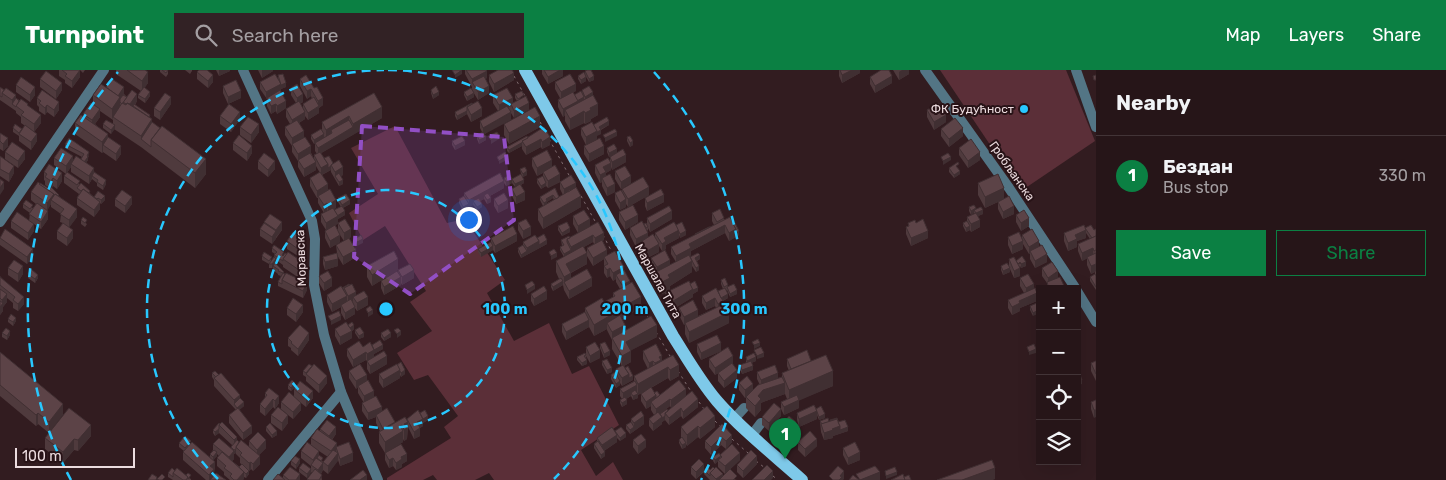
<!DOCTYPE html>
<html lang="en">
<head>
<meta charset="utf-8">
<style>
	:root { --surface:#261518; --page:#322225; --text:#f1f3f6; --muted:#a49fa2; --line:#423437; --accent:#0b8043 }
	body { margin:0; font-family:Rubik,sans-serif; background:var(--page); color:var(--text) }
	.controls { position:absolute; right:15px; bottom:15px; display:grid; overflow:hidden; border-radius:0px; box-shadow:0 5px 20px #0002 }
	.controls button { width:45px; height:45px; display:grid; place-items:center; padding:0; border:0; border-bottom:1px solid var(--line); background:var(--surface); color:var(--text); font:25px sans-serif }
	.scale { position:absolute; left:15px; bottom:12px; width:120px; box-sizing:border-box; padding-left:5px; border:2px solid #ecdcdf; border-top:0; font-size:14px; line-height:18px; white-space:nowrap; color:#ecdcdf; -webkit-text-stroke:4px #281317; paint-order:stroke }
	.you { position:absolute; left:468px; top:149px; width:18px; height:18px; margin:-12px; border:4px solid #fff; border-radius:50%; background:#1a73e8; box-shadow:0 0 0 8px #1a73e833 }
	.badge { display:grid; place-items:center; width:32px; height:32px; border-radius:50%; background:var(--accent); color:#fff; font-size:16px; font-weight:700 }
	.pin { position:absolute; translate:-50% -41px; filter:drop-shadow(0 1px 2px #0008) }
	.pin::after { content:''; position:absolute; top:26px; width:18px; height:15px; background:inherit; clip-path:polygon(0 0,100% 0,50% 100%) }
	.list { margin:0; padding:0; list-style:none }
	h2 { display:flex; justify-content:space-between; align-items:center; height:65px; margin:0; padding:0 20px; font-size:21px }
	h2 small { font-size:16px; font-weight:400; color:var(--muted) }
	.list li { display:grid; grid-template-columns:32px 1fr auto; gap:15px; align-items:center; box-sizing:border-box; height:80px; padding:0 20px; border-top:1px solid var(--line) }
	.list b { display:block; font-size:19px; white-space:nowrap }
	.list p { margin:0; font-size:16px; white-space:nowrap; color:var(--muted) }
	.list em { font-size:16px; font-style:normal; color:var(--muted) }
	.actions { display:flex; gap:10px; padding:15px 20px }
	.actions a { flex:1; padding:11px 0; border:1px solid var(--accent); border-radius:0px; text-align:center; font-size:18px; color:var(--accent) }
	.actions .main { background:var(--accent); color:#fff }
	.icon { flex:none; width:28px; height:28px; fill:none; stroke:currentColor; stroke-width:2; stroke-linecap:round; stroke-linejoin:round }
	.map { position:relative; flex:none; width:1096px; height:410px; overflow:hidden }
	header { display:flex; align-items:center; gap:30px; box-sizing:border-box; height:70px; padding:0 25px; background:var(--accent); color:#fff }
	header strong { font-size:24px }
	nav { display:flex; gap:28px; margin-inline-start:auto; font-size:18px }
	.search { width:350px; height:45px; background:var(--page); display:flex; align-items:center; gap:12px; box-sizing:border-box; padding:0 18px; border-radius:0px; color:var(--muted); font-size:19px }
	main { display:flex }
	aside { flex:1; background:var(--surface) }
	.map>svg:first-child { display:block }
	.green { fill:#5b2f38 }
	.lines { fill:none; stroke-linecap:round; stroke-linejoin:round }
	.path { stroke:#7f6b6f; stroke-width:1; stroke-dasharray:2.5 4; stroke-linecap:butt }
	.minor { stroke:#537585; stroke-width:10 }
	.major { stroke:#7ec9e9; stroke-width:12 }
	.wall { fill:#4f3a3d; fill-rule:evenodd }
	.shaded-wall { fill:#402f32 }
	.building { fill:#5c4347; stroke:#402f32 }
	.marked { fill:#924fc5; fill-opacity:0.2; stroke:#924fc5; stroke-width:4; stroke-dasharray:10 6; stroke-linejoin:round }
	.ring { fill:none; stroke:#28c8ff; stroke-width:2.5; stroke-dasharray:9 6 }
	.poi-dot { fill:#28c8ff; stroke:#281317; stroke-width:2 }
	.labels { text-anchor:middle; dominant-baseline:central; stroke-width:4; stroke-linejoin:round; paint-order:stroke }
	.poi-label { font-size:12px; fill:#ecdcdf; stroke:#281317; text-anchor:end }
	.street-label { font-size:12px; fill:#ecdcdf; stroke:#281317 }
	.centre { fill:#28c8ff; stroke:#281317; stroke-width:2.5 }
	.ring-label { font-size:15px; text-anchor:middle; font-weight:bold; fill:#28c8ff; stroke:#281317; stroke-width:4; stroke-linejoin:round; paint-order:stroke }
</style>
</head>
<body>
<header>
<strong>Turnpoint</strong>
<div class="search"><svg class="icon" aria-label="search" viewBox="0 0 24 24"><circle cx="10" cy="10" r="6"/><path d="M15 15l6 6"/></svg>Search here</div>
<nav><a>Map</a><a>Layers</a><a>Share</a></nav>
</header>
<main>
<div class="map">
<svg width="1096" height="410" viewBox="0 0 1096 410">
	<rect width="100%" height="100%" fill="#321c20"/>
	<g class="green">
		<path d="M940,0H1066L1095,71L1021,121Z"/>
		<path d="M395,56L447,153L465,149L505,210L487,223L514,271L549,253L572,304L589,296L619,355L581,380L596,406L613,392L623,410H494L489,403L475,410H437L433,405L423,410H387V408L451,368L444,357L458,346L428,305L414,310L397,283L432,261L410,232L426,221L385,156L363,170L349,143L378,124L351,78Z"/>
	</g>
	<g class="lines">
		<g class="path">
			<path d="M514,6L525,26"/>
			<path d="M540,52L544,59"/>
			<path d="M549,69L570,107"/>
			<path d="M581,126L596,153"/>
			<path d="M603,165L613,184"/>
			<path d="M640,233L649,249"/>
			<path d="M656,262L670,286"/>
			<path d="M678,301L692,323"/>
			<path d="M699,332L704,339"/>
			<path d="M715,351L721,357"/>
			<path d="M732,369L748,383"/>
			<path d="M756,391L765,398"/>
			<path d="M773,406L778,410"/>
		</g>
		<g class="minor">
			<path d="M243,0L312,151L315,169L314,215L324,265L341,322L378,410"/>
			<path d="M925,0L1009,118L1076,219"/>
			<path d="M1076,0L1096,57"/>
			<path d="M0,152L104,0"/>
			<path d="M1077,221L1096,252"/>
			<path d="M734,349L744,338"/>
			<path d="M752,365L761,353"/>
			<path d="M268,410L341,322"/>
		</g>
		<path class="major" d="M525,0L673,266C687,288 700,311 717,331C742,360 773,384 802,410"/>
	</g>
	<g class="wall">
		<path d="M59,0H85L83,3L80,0V7L72,18L65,13V10L59,6Z"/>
		<path d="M116,0H145L148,13L144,18L150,26L145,33L138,28V25L141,21L116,4Z"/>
		<path d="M160,0H168V4L166,7L160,2Z"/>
		<path d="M185,0H192V1L190,4Z"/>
		<path d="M216,0H230V1L219,6Z"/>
		<path d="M258,0H273V1L262,8Z"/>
		<path d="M465,0H486L487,8L485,9L489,23L478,30L472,20V16V17L465,4Z"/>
		<path d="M542,0H563V6L548,14L542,4Z"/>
		<path d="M839,0H860V3L842,13L839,6Z"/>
		<path d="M893,0H909V4L899,10Z"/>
		<path d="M585,1L594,10L589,12L585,5Z"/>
		<path d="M197,2L213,12L208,18L197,9Z"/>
		<path d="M278,5L286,17L281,19V17V21L286,38L277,44L276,41L271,44L267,36V29L260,19V12L278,8Z"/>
		<path d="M306,5L323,35L319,38V43L308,50L305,46V49L299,53L304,68L314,89V85L317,84L315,81V73L314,74L311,69V65L322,61V52L374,23L382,48L321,83L324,88L333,93L343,105L341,106L343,114L339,116L331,102V100L322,105L336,138L334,139V140L341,137L338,132V128L350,134L343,138L345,145L338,149L335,155L338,160V153L351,167L344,171L340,165V172L330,178L325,168V161L326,160L321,152V144L324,143L318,133V128H317L310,116V108L320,103L316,96V100L304,107L298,97V91L292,82V75V76L285,65V57L290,54L286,47V39L296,33L291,25V18L303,32L300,34L303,38V34L312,29L311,26L307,29L300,16V9Z"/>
		<path d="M489,5L514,10L494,22L489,12Z"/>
		<path d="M578,6L586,11L581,14L578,9Z"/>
		<path d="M870,7L892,13L875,23L870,14Z"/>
		<path d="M40,9L62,20L56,29L40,17Z"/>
		<path d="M555,12L576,21L573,22L574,25L582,22V20L593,25L598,45L591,49V51L585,54L584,53L570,60L565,51V45L563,47L558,37V30L560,28L555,19Z"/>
		<path d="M16,15L35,25L30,32L16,22Z"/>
		<path d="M223,16L241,28L228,34L223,23Z"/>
		<path d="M0,17L28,36L41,53L34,62L21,53V47L16,43V41L0,30Z"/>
		<path d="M106,17L124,24L127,27L137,31L135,35L150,47L152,52L206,104L195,118L141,77L114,59L111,64L103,58V54H113V50L100,41V47L95,54L108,67L121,84L116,91L103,82L102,83L75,64V53L83,47V44L93,34V25Z"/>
		<path d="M431,20L439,25L433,29L431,23Z"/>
		<path d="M522,21L514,48L511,43L485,64L486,70L479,74L477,69V65L482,62L480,58V51L498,41L493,33V25L513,33L517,31L515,28V24Z"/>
		<path d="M464,22L474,27L467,31L464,25Z"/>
		<path d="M37,28L59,40L54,47L47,42L45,45L39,41V37L37,35Z"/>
		<path d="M472,33L482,46L471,52L467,44L457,50L455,46V42Z"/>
		<path d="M171,34L160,50L154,46V38Z"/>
		<path d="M927,40L946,52L934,60L927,47Z"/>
		<path d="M220,46L240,49L231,62L220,54Z"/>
		<path d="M504,54L540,57L509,74L504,65Z"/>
		<path d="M593,55H609L601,60V64L597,65V69L586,75L581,65V58Z"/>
		<path d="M240,57L259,62L251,73L240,65Z"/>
		<path d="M544,57L550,75L542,79L541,77L526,85L522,79V76L509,83L507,81V77L528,68Z"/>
		<path d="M13,58L37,71L31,80L19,71V66L13,62Z"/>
		<path d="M941,59L963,66L949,77L941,66Z"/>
		<path d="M0,63L8,76L3,81L0,79Z"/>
		<path d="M627,67L633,75L630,77L627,71Z"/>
		<path d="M452,71L465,75L455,80L452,75Z"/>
		<path d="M233,73L252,83L247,91L233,80Z"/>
		<path d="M65,74L89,86L88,87V90L86,93L106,114L103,120L97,116V113L92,109L89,114L71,102V97L66,104L54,95V88L73,91L81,89L82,87L65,78Z"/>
		<path d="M584,76L604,84L589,92L584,84Z"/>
		<path d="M607,78L617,83L626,92L612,100L611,97V100L606,103V106L615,122L607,126L602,116V112L600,113L595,103V95L610,90V87L616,83L609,87L607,82Z"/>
		<path d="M959,78L980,90L968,98L959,85Z"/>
		<path d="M5,82L25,89L18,98L5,89Z"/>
		<path d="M0,86L14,103L9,112L0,106Z"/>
		<path d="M532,88L552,97L560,111L576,117L581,137L543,159L538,150V139L543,136L540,130V127L555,118L559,127L563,125L560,119V112L548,118L546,116L541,119L537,113V109L543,106V103L537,106L532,96ZM553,128L554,130L547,133V132Z"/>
		<path d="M258,91L275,99L268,107L258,99Z"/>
		<path d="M949,98H959H958L960,104L954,108L949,102Z"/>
		<path d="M520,99L527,105L523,107L524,113L521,115L525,130L516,134L512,126V119L515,117L512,113L506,116L504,113V118L490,126L491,132L487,134L484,129L480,131L482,137L477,140L473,135L463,141L459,133V129L464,126V123L504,110V108L512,109L521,104Z"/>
		<path d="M615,101L631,113L621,119L615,109Z"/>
		<path d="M44,102L62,111L57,119L53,116L52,118L77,147L69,157L73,168L67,176L57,169V161L63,153L60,152L61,144L51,137V134L47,140L48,149L41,159L34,154V161L28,170L11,158V151H29L30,143L23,138V134L33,138L36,134L31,130V122L50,119V118L45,115V111L44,110Z"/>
		<path d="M64,106L80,114L94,127L105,130L101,134L100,133V139L94,147L77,135V128L79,124L64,113Z"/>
		<path d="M978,113L1004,128L1014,144L1003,149L998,139V132L985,138L978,125Z"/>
		<path d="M622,119L649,125L628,137L626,134V137L620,140L615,131V123L622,122Z"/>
		<path d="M645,128L664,132L647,141L645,136Z"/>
		<path d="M115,129L132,134L125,143L115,136Z"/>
		<path d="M494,129L508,138L498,143L494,136Z"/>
		<path d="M969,137L976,139L983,144L978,146L980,157L971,162L970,160L966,162L963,156V153L967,151V147L975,144L974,143L971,145L969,141Z"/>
		<path d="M619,142L638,152L625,160L619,150Z"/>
		<path d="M712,143L724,149L739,165L729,171L725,163L691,181V185L690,186V187L700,189L697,191L699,200L696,202L692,196V202L670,216V220L662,224L656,213V204L651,195V188L670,195L676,192L671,184V177L714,155L712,151Z"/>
		<path d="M1016,145L1029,156L1021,161L1016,152Z"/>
		<path d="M573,146L590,157L604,170L602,171L607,186L624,201L630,213L641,238L622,248L625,260L657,267L631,280V292L624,296L633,310L622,316L620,313V315L616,318L611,309V305L616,304V299L622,296L612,279V270L607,260V259L594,266L589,257L566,270L562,262V254L585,242V238L604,232L613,227V223L620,219L616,212V209L613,211L610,206L607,208L604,203V189L593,196L587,186V178L594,174L593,172L584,177L587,194L571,203V208L592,216L569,229L564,220L563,215L553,221L551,217V214L559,209L556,202V191L564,187L560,180V177L562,176L561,170L570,168L578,163L573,154Z"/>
		<path d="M647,148L672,149L650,162L648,158V160L647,161L648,167L655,168V163L676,155L686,165L680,168L679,165V168L666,175V179L662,181L659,176V182L647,188L642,178V174L636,177L630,165V158L644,154L647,155Z"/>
		<path d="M81,150L87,154L85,157L81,154Z"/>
		<path d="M264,152L282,160L272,174L260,166V159L264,153Z"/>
		<path d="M518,153L531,165L523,169L518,160Z"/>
		<path d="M908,153H916L928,168L911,176L906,164V157L908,156Z"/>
		<path d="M558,156L570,162L562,166L558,160Z"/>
		<path d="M1085,158L1094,160L1096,159V220L1090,211V207L1095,204V202L1091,204L1087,195V188L1082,191L1078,181V174L1090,169L1086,163V168L1077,171V177L1068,181L1064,171V163Z"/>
		<path d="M1022,165L1039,176L1047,192L1035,198L1030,189V184H1029L1023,174V179L1012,184L1008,175V167L1022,169Z"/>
		<path d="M0,167L33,186L27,194L0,175Z"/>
		<path d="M491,168L517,171L495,183L493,180L481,187L478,182V179L491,172Z"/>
		<path d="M537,168L547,174L521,188L518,182V178L523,175V172Z"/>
		<path d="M287,171L305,178L298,186L287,179Z"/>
		<path d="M336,175L356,187L343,195L337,185L338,196L325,200L323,194V187L337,183Z"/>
		<path d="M272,178L284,185L307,202L302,210L283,197V195L276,190L275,194L284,204L307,220L303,228L278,216V212L281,206L278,205V204L273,200V197L272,198H269V194L262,190V186L272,190L274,187L275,184L272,182Z"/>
		<path d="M1009,189L1026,196L1021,198L1020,196L1019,197L1020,206L1014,208L1010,199V202L1003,205L1001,200V196H1009Z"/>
		<path d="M367,196L398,200L414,208L402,215L401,213V215L384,225L381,218V211L398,203V200L372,216L367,207Z"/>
		<path d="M8,198L23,204L18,212L8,205Z"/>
		<path d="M1042,198L1058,208L1065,219H1047V213L1042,206Z"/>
		<path d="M28,204L38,208L35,213L28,208Z"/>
		<path d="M0,206L24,234L18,241L13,238V233L7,228V232L3,237V241L0,245Z"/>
		<path d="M319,206L332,216L324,221L319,213Z"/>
		<path d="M1020,208L1034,218L1037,231L1020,238V241L1012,245L1008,238V230L1024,223L1020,216Z"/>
		<path d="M721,210L737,224L730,227L727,220H726L728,228L723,231L729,253L689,273L685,264V254L684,255L679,245V238L698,246L716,238L715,236L706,240L702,233V226L718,221L723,219L721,214Z"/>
		<path d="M690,214L698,221L693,224V227L670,241L665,230V223Z"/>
		<path d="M342,218L356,225L368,235L357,241L355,238V244L345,250L341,243V237L332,242L327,232V225Z"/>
		<path d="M531,224L547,229L534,236L531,231Z"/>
		<path d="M1037,233L1033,246L1030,240V236Z"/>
		<path d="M287,238L303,242L296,252L287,245Z"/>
		<path d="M8,249L16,251L13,256L8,252Z"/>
		<path d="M348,255L354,259L352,261V268L340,275L335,266V259Z"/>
		<path d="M355,260L364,267L359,269L355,263Z"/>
		<path d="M2,263L10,265L7,270L2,267Z"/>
		<path d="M381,263L391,267L384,271L381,267Z"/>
		<path d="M288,268L309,270L298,286L291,280V278L288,276Z"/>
		<path d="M600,274L610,285L604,288L600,278Z"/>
		<path d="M697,274L721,281L701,290L697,282Z"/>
		<path d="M372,275L383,279L374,284V287L367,291L366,290L353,297L347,286V279Z"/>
		<path d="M586,277L600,288L590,293L586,286L587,294L582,296L577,290V287L586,284Z"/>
		<path d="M643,281L662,291L679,306L670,311L668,308L651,318L654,323L660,325H686L698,337L683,349L681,346L669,355L665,350L662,352V354L653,361L649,356V349L654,345L651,340V336L646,339L641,331V324L645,321L638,325L637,323L638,328L633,330L631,326L626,329L627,334L622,337L620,333V330L622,329L620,326V319L634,311V306L648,299L643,289ZM675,335L668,341L660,344L670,336L671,338Z"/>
		<path d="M0,282L63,334L49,363L38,354L36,356L0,326Z"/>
		<path d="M746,287L756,291L751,293L753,300L742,304L740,299V295L746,293Z"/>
		<path d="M709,289L733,293L732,294L737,308L724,318L718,311V303L722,301L715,305L709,297Z"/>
		<path d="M787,289L811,291L833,316L799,330V338L784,345L781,339V332L787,329L785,324L763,332L761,333V340L755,347L746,338V327L745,328L739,320V313L753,320L760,315L757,309V302L778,308L782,307V303L789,301L787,296Z"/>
		<path d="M367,291L387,294L370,304L367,299Z"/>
		<path d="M602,291L612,302L607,304L602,295Z"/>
		<path d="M1096,291V311L1091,301V293Z"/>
		<path d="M401,292L405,304L401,307L400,305V308L383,318L379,312V304Z"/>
		<path d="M303,301L327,313L319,323L306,311V307L303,305Z"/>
		<path d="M349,301L367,311L374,327L382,341L395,352L407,351V349L420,343L428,350L423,353V356L420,358V366L414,369L408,357L407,369L404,371L403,369V372L385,383L379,373V362L380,361L376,353V347L368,350L362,341V333H364L358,323V317L356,319L349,308Z"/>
		<path d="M212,303L240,328L244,336L239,340L252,363L243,370L229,353V345L236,340L214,316V310L212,307Z"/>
		<path d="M288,315L295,317L291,321L288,319Z"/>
		<path d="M294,319L313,328L306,337L301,333V340L293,349L288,345V353L282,361L271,353V345H288L281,339V332L294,326Z"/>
		<path d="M265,323L279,333L275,339L273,337L265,346L260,342V334L265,328Z"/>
		<path d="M1096,330L1094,348L1091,339V332Z"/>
		<path d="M707,336L715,357L700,369L698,367L687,376L686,374V377L682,379L679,373V370L681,368V357Z"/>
		<path d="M816,339L825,348L819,350L817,345V349L799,357L797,350V343Z"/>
		<path d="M781,346L769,361L762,355V347Z"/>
		<path d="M631,349L644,354L630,364L626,359V355L631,353Z"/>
		<path d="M820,351L838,352L848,361L833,366V368L824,370L821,362Z"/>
		<path d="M219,353L239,372L249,376V371L266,378L259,385L260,394L253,401L251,399L249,401L240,393V388L236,384V383L234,384V389L232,391L249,404L246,408L244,407L243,410H230L224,405V402L217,396V388L219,386L217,384V386L213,390L215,392L214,405L226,410H206L183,390V382L184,381L179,377V373H191L210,387V384L213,380V374L231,378L232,375L219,363L215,366L213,363V360Z"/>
		<path d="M722,354L732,372L726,379L721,375L711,385L705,378V371Z"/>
		<path d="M266,357L277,365L272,368L266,361Z"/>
		<path d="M778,358L796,359L784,372L778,366Z"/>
		<path d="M320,359L336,364L332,370L337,377L353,391L340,396L338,390L328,404L323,400V392L328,387L319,381V385L323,392V400L321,404L322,410H307L312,403L311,402L307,408L299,402V398L311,399V396L301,388V381L311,375V368L320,361Z"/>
		<path d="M615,361L626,367L620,371L617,368V372L604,381L605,386L601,389L594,378V374L597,371V368Z"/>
		<path d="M91,366L78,381L74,380L63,393L45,379V368Z"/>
		<path d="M633,370L646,377L638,384L633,377Z"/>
		<path d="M798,372L817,376L805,387L798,380Z"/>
		<path d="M843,378L860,390L848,395L843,385Z"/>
		<path d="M385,383L407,391L402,394V397L396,400L393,396L389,398L385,390Z"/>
		<path d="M720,385L740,390L725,404L718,397V391L715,394L713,391V387Z"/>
		<path d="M291,391L300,393L296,399L291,395Z"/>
		<path d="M757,394L743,408L737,402V395Z"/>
		<path d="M691,397L710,400L723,407L737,410H710L704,404V402L696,409L691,404Z"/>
		<path d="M175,401L191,409V410H173L168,407V403Z"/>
		<path d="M283,405L300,410H273L283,409Z"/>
	</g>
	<g class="shaded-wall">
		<path d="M80,0V7L72,18V11Z"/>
		<path d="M219,0H230V1L219,6Z"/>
		<path d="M262,0H273V1L262,8Z"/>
		<path d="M462,0V4L455,8V5Z"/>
		<path d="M560,0H563V6L548,14V7Z"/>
		<path d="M852,0H860V3L842,13V5Z"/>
		<path d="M902,0H909V4L899,10V2Z"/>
		<path d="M487,1V8L474,15L472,12V17V9Z"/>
		<path d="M148,2V13L142,22V11Z"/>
		<path d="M514,3V10L494,22V14Z"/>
		<path d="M213,5V12L208,18V11Z"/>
		<path d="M594,6V10L589,12V9Z"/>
		<path d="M892,6V13L875,23V16Z"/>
		<path d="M586,7V11L581,14V10Z"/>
		<path d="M62,13V20L56,29V21Z"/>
		<path d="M286,13V17L281,19V15Z"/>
		<path d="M281,14V21L266,29V22Z"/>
		<path d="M576,14V21L561,29V22Z"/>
		<path d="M489,16V23L478,30V22Z"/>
		<path d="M35,17V25L30,32V25Z"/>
		<path d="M124,17V24L120,30V38L113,47L112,50V39L116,28Z"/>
		<path d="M311,19V26L307,29V21Z"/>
		<path d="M241,21V28L228,34V27Z"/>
		<path d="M150,22V26L145,33V29Z"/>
		<path d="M439,22V25L433,29V25Z"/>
		<path d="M593,22V26L585,30V27Z"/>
		<path d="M474,23V27L467,31V27Z"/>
		<path d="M137,24V31L132,39L129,36Z"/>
		<path d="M303,24V32L297,35V28Z"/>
		<path d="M16,25V32L12,34V30Z"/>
		<path d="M171,27V34L160,50V42Z"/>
		<path d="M584,27V31L565,40V45L563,47V39Z"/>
		<path d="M323,28V35L319,38V43L308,50V43L318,37V31Z"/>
		<path d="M513,28V35L511,34V36L499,43V35Z"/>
		<path d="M286,31V38L277,44V36Z"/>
		<path d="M59,32V40L54,47V40Z"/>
		<path d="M529,33V40L514,48V41Z"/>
		<path d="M276,34V41L271,44V36Z"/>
		<path d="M598,34V45L591,49V51L585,54V43L590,38Z"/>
		<path d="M47,35V42L45,45V38Z"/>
		<path d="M382,37V48L353,65V54Z"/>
		<path d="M482,38V46L471,52V45Z"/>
		<path d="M100,39V47L92,58V50Z"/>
		<path d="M467,41V44L457,50V46Z"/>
		<path d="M584,41V53L570,60V49Z"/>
		<path d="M240,42V49L231,62V54Z"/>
		<path d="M305,42V49L292,57V50Z"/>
		<path d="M511,42V50L483,65V58Z"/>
		<path d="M41,45V53L34,62V54Z"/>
		<path d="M150,45V52L152,49V60L141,69V66L147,49Z"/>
		<path d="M946,45V52L934,60V52Z"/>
		<path d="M349,46V58L332,63L331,60V68L326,71V60Z"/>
		<path d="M540,46V57L509,74V63Z"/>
		<path d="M609,51V55L599,60V57Z"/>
		<path d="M259,54V62L251,73V65Z"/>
		<path d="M115,55V59L111,64V60Z"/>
		<path d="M353,57V65L318,85V78Z"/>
		<path d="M963,58V66L949,77V69Z"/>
		<path d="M601,60V64L597,66V62Z"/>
		<path d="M304,61V69L292,76V68Z"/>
		<path d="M597,61V69L586,75V67Z"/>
		<path d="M617,62V66L605,72V68Z"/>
		<path d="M37,64V71L31,80V72Z"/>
		<path d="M108,64V75H103V82L102,83V72Z"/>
		<path d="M324,64V68L314,74V70Z"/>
		<path d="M499,65V69L491,74V70Z"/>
		<path d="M486,67V70L479,74V70Z"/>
		<path d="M550,67V75L542,79V72Z"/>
		<path d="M8,68V76L3,81V74Z"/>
		<path d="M541,69V77L526,85V77Z"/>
		<path d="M465,71V75L455,80V76Z"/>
		<path d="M633,71V75L630,77V73Z"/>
		<path d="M522,72V76L509,83V80Z"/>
		<path d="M121,76V84L116,91V84Z"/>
		<path d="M252,76V83L247,91V83Z"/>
		<path d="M311,76V83L298,91V84Z"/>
		<path d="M604,76V84L589,92V84Z"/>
		<path d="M617,79V83L609,87V83Z"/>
		<path d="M25,81V89L18,98V91Z"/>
		<path d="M89,82L88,90L84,96V92Z"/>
		<path d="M980,82V90L968,98V91Z"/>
		<path d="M626,85V92L612,100V92Z"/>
		<path d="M73,86V94H71V97L66,104V96Z"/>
		<path d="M507,86V90L499,94V91Z"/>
		<path d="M951,87V90L943,95V91Z"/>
		<path d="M206,89V104L195,118V103Z"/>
		<path d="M552,90V98L537,106V98Z"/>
		<path d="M275,91V99L268,107V100Z"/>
		<path d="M316,92V100L304,107V99Z"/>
		<path d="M611,93V100L606,103V110L602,108V112L600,113V105L603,97Z"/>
		<path d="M328,94L331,96V100L321,105V98Z"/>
		<path d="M14,96V103L9,112V104Z"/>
		<path d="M343,97V105L337,108L335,106V102Z"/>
		<path d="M94,98V106H92V109L89,114V106Z"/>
		<path d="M527,101V105L523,107V104Z"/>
		<path d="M960,101V104L954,108V105Z"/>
		<path d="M62,103V111L57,119V111Z"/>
		<path d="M560,104V112L548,118V111Z"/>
		<path d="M631,106V113L621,119V112Z"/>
		<path d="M53,108V116L51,118V111Z"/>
		<path d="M512,109V113L506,116V112Z"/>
		<path d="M106,110V114L103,120V116Z"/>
		<path d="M343,110V114L339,116V112Z"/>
		<path d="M524,110V113L515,118V114Z"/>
		<path d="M504,111V118L486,128L484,125V129L475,134L473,131V135L463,141V137L469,134V130Z"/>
		<path d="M4,112V119L0,125V118Z"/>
		<path d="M546,113V116L541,119V116Z"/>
		<path d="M576,113V120L564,127V119Z"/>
		<path d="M328,114V122L318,126L317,128V121Z"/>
		<path d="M615,114V122L607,126V118Z"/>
		<path d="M649,117V125L628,137V129Z"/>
		<path d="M1004,118V129L985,138V127Z"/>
		<path d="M525,122V130L516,134V127Z"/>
		<path d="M54,124V131L51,130V134L47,141V133Z"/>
		<path d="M553,125V128L547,132V135L544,137V133L546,129Z"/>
		<path d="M664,125V132L647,141V133Z"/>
		<path d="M105,126V130L101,134V130Z"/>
		<path d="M581,126V137L543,159V148Z"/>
		<path d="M132,127V134L125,143V136Z"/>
		<path d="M491,128V132L487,134V130Z"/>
		<path d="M626,129V137L620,140V133Z"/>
		<path d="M336,130V138L328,143V135Z"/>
		<path d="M350,130V134L342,138V135Z"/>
		<path d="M508,130V138L498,143V136Z"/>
		<path d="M100,132V139L94,147V140Z"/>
		<path d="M327,133V141L324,143V135Z"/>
		<path d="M482,134V137L477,140V137Z"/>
		<path d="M1014,136V144L1003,149V142Z"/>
		<path d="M976,138V142L974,140V143L971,145V141Z"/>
		<path d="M77,139V147L69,158V150Z"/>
		<path d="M983,140V144L976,147V143Z"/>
		<path d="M48,141V149L41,159V152Z"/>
		<path d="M345,141V145L338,149V154L326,160V153Z"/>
		<path d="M672,141V149L650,162V154Z"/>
		<path d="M638,145V152L625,160V152Z"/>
		<path d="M1029,148V156L1021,161V153Z"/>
		<path d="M590,149V157L578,163V156Z"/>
		<path d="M980,150V157L971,162V154Z"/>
		<path d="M282,152V160L276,167V160Z"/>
		<path d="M34,154V161L28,170V163Z"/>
		<path d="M725,155V163L691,181V185L676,193V186L689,174Z"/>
		<path d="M970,156V160L966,162V158Z"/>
		<path d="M531,157V165L523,169V161Z"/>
		<path d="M570,158V162L562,166V163Z"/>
		<path d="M351,159V167L344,171V163Z"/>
		<path d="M736,159V167L729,171V163Z"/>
		<path d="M73,160V168L67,176V168Z"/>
		<path d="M679,160V168L666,175V179L662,181V174L664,168Z"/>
		<path d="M1086,160V168L1077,171V177L1068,181V173L1075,165Z"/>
		<path d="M276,161V169L272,174V167Z"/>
		<path d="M686,161V165L680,168V164Z"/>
		<path d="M739,161V165L736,167V163Z"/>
		<path d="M928,161V168L911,176V168Z"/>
		<path d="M604,163V170L595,175V168Z"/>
		<path d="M648,163V170L642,171V174L636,177V169Z"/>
		<path d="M517,164V171L495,183V176Z"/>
		<path d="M340,165V172L330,178V171Z"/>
		<path d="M593,165V172L564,188V184L571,180V177Z"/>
		<path d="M363,169V173L357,176V172Z"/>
		<path d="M305,170V178L298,186V179Z"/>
		<path d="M547,170V174L521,188V185L527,181V178L539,171Z"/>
		<path d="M1023,171V179L1012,184V176Z"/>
		<path d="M1039,171V179L1030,181V184H1029V177Z"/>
		<path d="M659,174V182L647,188V181Z"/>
		<path d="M493,176V180L481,187V183Z"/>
		<path d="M1093,178V186L1082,191V183Z"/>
		<path d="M33,179V186L27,194V187Z"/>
		<path d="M356,180V187L343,195V187Z"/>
		<path d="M607,180V188L604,187V189L593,196V188Z"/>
		<path d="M557,183V187L551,190V186Z"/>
		<path d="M587,183V194L566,205V194Z"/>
		<path d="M1047,184V192L1035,198V191Z"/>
		<path d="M700,185V189L695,191V188Z"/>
		<path d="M276,189V192L272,198V194Z"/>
		<path d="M338,189V196L325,200V192Z"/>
		<path d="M398,189V200L372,216V205Z"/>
		<path d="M670,190V198L657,203V197Z"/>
		<path d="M692,191V202L670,216V220L662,224V212L668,205Z"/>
		<path d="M1026,192V196L1021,198V194Z"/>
		<path d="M1096,194V202L1095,201V202L1091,204V196Z"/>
		<path d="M307,195V202L302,210V202Z"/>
		<path d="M23,196V204L18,212V204Z"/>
		<path d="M699,196V200L696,202V198Z"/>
		<path d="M624,197V205H616V209L613,211V203Z"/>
		<path d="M610,198V206L607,208V200Z"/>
		<path d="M1010,198V202L1003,205V201Z"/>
		<path d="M1020,198V206L1014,208V201Z"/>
		<path d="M414,200V208L402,215V207Z"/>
		<path d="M1058,201V209L1048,215V208Z"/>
		<path d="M571,203V214L564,213V207Z"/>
		<path d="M38,205V208L35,213V209Z"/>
		<path d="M401,207V215L384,225V217Z"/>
		<path d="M332,208V216L324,221V213Z"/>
		<path d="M592,208V216L569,229V221Z"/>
		<path d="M563,211V215L553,221V217Z"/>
		<path d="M630,211V219L622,223V215Z"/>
		<path d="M307,213V220L303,228V221Z"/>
		<path d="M1034,214V221L1026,226V218Z"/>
		<path d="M535,215V219L527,224V220Z"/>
		<path d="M698,218V221L693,224V227L670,241V233L693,219Z"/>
		<path d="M737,220V224L730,227V224Z"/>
		<path d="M547,221V229L534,236V229Z"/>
		<path d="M356,222V229L353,227V231L348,234V226Z"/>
		<path d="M1037,223V231L1020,238V241L1012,245V237L1019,231Z"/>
		<path d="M7,224V232L3,237V241L0,245V237L2,234V230Z"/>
		<path d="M728,224V228L720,232V229Z"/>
		<path d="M347,226V233L341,235V237L332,242V234Z"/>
		<path d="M24,227V234L18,241V234Z"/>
		<path d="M368,227V235L357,241V233Z"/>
		<path d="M641,227V238L621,249V238Z"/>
		<path d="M715,228V236L706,240V233Z"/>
		<path d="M723,231V239L718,242V234Z"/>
		<path d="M303,235V242L296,252V244Z"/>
		<path d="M619,235V246L607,253V259L594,266V255L607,237L608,236V246L610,245V240Z"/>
		<path d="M355,237V244L345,250V243Z"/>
		<path d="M1040,239V243L1033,246V243Z"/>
		<path d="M373,240V244L368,247V243Z"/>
		<path d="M698,240V247L684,255V247Z"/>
		<path d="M729,242V253L689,273V262Z"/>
		<path d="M341,246V250L331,255V251Z"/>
		<path d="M16,248V251L13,256V252Z"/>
		<path d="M589,250V257L566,270V262Z"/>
		<path d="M354,255V259L352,261V268L340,275V267L349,259Z"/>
		<path d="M625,255V262L612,268V270V262Z"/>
		<path d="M657,255V267L626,283V272Z"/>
		<path d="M10,261V265L7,270V266Z"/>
		<path d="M401,261V265L397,268V264Z"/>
		<path d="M309,263V270L298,286V279Z"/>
		<path d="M364,263V267L359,269V266Z"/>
		<path d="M391,263V267L384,271V268Z"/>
		<path d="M721,273V281L701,290V283Z"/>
		<path d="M760,273V276L754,279V275Z"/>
		<path d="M383,275V279L374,284V287L367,291V284Z"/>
		<path d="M1036,279V283L1029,285V282Z"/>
		<path d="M600,280V288L590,293V286Z"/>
		<path d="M610,281V285L604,288V284Z"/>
		<path d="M631,281V292L622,297V286Z"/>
		<path d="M366,282V290L353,297V290Z"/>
		<path d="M764,283V287L757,289V286Z"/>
		<path d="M387,286V294L370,304V296Z"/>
		<path d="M662,286V293L655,300V293L659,287Z"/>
		<path d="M733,286V293L715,305V298Z"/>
		<path d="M756,287V291L747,295V291Z"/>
		<path d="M587,290V294L582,296V293Z"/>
		<path d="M653,291V298L649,301V293Z"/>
		<path d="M679,295V306L670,311V300Z"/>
		<path d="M753,296V300L742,304V300Z"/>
		<path d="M668,297V308L638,325V314Z"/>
		<path d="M612,298V302L607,304V300Z"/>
		<path d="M400,300V308L383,318V310Z"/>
		<path d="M405,300V304L401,307V303Z"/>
		<path d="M737,300V308L724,318V311Z"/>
		<path d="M833,301V316L789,335V320Z"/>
		<path d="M778,303V311L761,317V310Z"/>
		<path d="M629,304L633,306V310L622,316V308Z"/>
		<path d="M367,305V312L358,316V317L356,319V311Z"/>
		<path d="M327,306V313L319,323V315Z"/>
		<path d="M1082,310V314L1077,316V312Z"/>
		<path d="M620,311V315L616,318V314Z"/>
		<path d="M295,313V317L291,321V318Z"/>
		<path d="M785,313V324L763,332L761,333V340L755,347V336L758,326L763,320Z"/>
		<path d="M753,314V322L745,328V320Z"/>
		<path d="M637,315V323H631V326L623,331V323Z"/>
		<path d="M686,319V327L671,338V330Z"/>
		<path d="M313,321V328L306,337V329Z"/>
		<path d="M374,321V329L364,334V326Z"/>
		<path d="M638,324V328L633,330V326Z"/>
		<path d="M240,325V332L234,334V330Z"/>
		<path d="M656,325V329L651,332V336L646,339V332Z"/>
		<path d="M279,326V333L275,339V331Z"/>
		<path d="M273,329V337L265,346V339Z"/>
		<path d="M670,329V336L656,347V339Z"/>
		<path d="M698,329V337L683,349V342Z"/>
		<path d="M627,330V334L622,337V333Z"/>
		<path d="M799,330V338L784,345V337Z"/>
		<path d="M244,332V336L237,342V338Z"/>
		<path d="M301,333V340L293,349V342Z"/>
		<path d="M63,334V345L49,363V352Z"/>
		<path d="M382,337V344L376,345V347L368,350V343Z"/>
		<path d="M681,338V346L669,355V348Z"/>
		<path d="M781,339V346L769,361V353Z"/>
		<path d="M1094,340H1096V347L1094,348Z"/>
		<path d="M817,341V349L799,357V349Z"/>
		<path d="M38,343V354L36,356V345Z"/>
		<path d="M825,344V348L819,350V347Z"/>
		<path d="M288,345V353L282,361V353Z"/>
		<path d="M428,346V350L423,353V356L417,360V352Z"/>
		<path d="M644,346V354L630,364V360L634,357V353Z"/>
		<path d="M665,346V350L662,352V354L653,361V354L662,347Z"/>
		<path d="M715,346V357L700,369V358Z"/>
		<path d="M408,352L407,369L404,371V354Z"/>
		<path d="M796,352V359L784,372V364Z"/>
		<path d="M91,355V366L78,381V370Z"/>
		<path d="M402,355V362L403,361V372L385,383V372Z"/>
		<path d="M252,356V363L243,370V363Z"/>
		<path d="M698,356V367L687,376V365Z"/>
		<path d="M840,356L848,357V361L833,366V368L824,370V363L832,359Z"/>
		<path d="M336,357V364L329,373V366Z"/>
		<path d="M420,358V366L414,369V362Z"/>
		<path d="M219,359V363L215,366V362Z"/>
		<path d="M277,361V365L272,368V365Z"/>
		<path d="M626,363V367L620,371V368Z"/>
		<path d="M617,365V372L602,382V375Z"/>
		<path d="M732,365V372L726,379V371Z"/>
		<path d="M237,367V374L234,377V370Z"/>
		<path d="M721,367V375L711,385V377Z"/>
		<path d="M74,369V380L63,393V382Z"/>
		<path d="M817,369V376L805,387V379Z"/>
		<path d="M266,370V378L257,387V380Z"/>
		<path d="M646,370V377L638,384V376Z"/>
		<path d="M337,373V380L336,377V382L331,389V381Z"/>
		<path d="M686,373V377L682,379V375Z"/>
		<path d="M236,379V383L234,384V389L229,395V387Z"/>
		<path d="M319,381V389L313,397V390Z"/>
		<path d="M217,382V386L213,391V387Z"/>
		<path d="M605,382V386L601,389V385Z"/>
		<path d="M860,382V390L848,395V388Z"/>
		<path d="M338,383V391L328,404V396Z"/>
		<path d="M353,383V391L340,396V389Z"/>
		<path d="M740,383V390L725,404V396Z"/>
		<path d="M407,384V391L402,394V397L396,400V393L401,387Z"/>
		<path d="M260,386V394L253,401V394Z"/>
		<path d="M720,386V390H718V391L715,394V390Z"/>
		<path d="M757,386V394L743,408V401Z"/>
		<path d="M393,388V396L389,398V390Z"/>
		<path d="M300,389V393L296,399V395Z"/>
		<path d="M215,392V399L210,404V396Z"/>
		<path d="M251,392V399L249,401V393Z"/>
		<path d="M323,393V400L318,408V400Z"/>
		<path d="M704,394V401L696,409V402Z"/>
		<path d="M995,398V409L993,410H962Z"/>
		<path d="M214,399V407L212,410H209V405Z"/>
		<path d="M311,399V403L307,408V404Z"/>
		<path d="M249,401V404L246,408V404Z"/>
		<path d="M773,401V408L771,410H764Z"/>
		<path d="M844,401V409L843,410H839L840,406Z"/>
		<path d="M244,402V409L243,410H237Z"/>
		<path d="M880,402V410H860Z"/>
		<path d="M897,402V405L886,409V406Z"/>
		<path d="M300,404V410H296Z"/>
		<path d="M723,404V410H716V409Z"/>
		<path d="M367,405V410H360Z"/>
	</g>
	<g class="building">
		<path d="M62,0H80L72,11L65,6L67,4Z"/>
		<path d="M127,0H145L148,2L142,11Z"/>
		<path d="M162,0H168L166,3Z"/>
		<path d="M199,0H207L213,5L208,11L197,2Z"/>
		<path d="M452,0H462L455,5Z"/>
		<path d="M466,0H486L487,1L472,9Z"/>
		<path d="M498,0H512L514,3L494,14L489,5Z"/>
		<path d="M544,0H560L548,7Z"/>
		<path d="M587,0H591L594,6L589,9L585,1Z"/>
		<path d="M840,0H852L842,5Z"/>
		<path d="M881,0H889L892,6L875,16L870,7Z"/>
		<path d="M46,1L62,13L56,21L40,9Z"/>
		<path d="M584,2L586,7L581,10L578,6Z"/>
		<path d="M275,4L281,14L266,22L260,12Z"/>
		<path d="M283,4L286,13L281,15L278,5Z"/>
		<path d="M570,4L576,14L561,22L555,12Z"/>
		<path d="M306,5L314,18L317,17L323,28L318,31L311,19L307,21L300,9Z"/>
		<path d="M1096,5V10H1094L1093,6Z"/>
		<path d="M484,6L489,16L478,22L472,12Z"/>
		<path d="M21,7L35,17L30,25L16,15Z"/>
		<path d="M112,9L124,17L118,26L106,17Z"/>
		<path d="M236,10L241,21L228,27L223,16Z"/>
		<path d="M101,14L120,27L112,39L93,25Z"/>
		<path d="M297,14L303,24L297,28L291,18Z"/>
		<path d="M436,16L439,22L433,25L431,20Z"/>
		<path d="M589,16L593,22L585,27L582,20Z"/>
		<path d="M0,17L4,20L2,23V27L0,26Z"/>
		<path d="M144,17L150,22L145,29L138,25Z"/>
		<path d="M6,18L16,25L12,30L2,23Z"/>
		<path d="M471,18L474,23L467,27L464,22Z"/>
		<path d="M507,18L513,28L499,35L493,25Z"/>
		<path d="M42,20L59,32L54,40L47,35L45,38L39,33L41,31L37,28Z"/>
		<path d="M132,20L137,24L130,34L127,33L126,34L123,32Z"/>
		<path d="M280,20L286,31L277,36L276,34L271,36L267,28Z"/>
		<path d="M522,21L524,25L518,29L515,24Z"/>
		<path d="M581,21L584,27L577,31L574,25Z"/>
		<path d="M573,22L578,31L563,39L558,30Z"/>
		<path d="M165,23L171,27L160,42L154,38Z"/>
		<path d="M374,23L382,37L353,54L349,46L326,60L322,52Z"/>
		<path d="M123,25L127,27L122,34L120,32V29Z"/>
		<path d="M593,25L598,34L590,38L591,40L585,43L584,41L570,49L565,40Z"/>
		<path d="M526,26L529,33L514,41L511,34Z"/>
		<path d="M314,27L319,36L308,43L303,34Z"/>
		<path d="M16,28L19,31L16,37L12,34Z"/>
		<path d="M21,29L28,34L27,35L41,45L34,54L21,45L24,42L16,36Z"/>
		<path d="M299,31L305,42L292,50L286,39Z"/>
		<path d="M478,31L482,38L471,45L467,37Z"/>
		<path d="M91,33L100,39L92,50L83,44Z"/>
		<path d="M122,33L126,35L127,33L152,49L141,66L113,47Z"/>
		<path d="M472,33V34L467,37V41L457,46L455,42Z"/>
		<path d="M939,33L946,45L934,52L927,40Z"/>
		<path d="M134,34L150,45L149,47L133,36Z"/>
		<path d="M229,34L240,42L231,54L220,46Z"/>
		<path d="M507,36L511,42L483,58L480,51Z"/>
		<path d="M535,37L540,46L509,63L504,54Z"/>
		<path d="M81,45L108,64L102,72L75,53Z"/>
		<path d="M248,47L259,54L251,65L240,57Z"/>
		<path d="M607,47L609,51L599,57L601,60L597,62L593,55Z"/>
		<path d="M955,48L963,58L949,69L941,59Z"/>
		<path d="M106,50L115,55L111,60L103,54Z"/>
		<path d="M297,50L304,61L292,68L285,57Z"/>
		<path d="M349,50L353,57L318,78L315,73L332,63L331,60Z"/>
		<path d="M152,52L160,58L151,70V77L141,69Z"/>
		<path d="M592,52L597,61L586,67L581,58Z"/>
		<path d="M15,54L22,59L19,63L13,58Z"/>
		<path d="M25,55L37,64L31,72L19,64Z"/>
		<path d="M162,56L206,89L195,103L151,70Z"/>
		<path d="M544,57L550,67L542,72L541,69L526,77L522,71Z"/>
		<path d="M321,59L324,64L314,70L311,65Z"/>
		<path d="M615,59L617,62L605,68L603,65Z"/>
		<path d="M483,62L486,67L479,70L477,65Z"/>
		<path d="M497,62L499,65L491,70L488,66Z"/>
		<path d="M0,63L8,68L3,74L0,71Z"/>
		<path d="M239,65L252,76L247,83L233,73Z"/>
		<path d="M462,66L465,71L455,76L452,71Z"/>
		<path d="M527,66L528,68L522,71L523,72L509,80L507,77Z"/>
		<path d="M630,66L633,71L630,73L627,67Z"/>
		<path d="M108,67L121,76L116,84L103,75Z"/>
		<path d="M305,67L311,76L298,84L292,74Z"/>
		<path d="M69,68L89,82L87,86L88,87L84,92L81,89L84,84L65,74Z"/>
		<path d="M600,68L604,76L589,84L584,76Z"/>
		<path d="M971,69L980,82L968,91L959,78Z"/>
		<path d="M12,72L25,81L18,91L5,82Z"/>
		<path d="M614,74L617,79L609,83L607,78Z"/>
		<path d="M61,78L73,86L66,96L54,88Z"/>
		<path d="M623,79L626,85L612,92L610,87Z"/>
		<path d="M547,80L552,90L537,98L532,88Z"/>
		<path d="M320,82L328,94L321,98L314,85Z"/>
		<path d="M505,82L507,86L499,91L497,87Z"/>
		<path d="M264,83L275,91L268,100L258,91Z"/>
		<path d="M310,83L316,92L304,99L298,90Z"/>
		<path d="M948,83L951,87L943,91L941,87Z"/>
		<path d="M0,86L14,96L9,104L0,99Z"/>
		<path d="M76,86L94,98L89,106L71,94Z"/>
		<path d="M329,86L333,93L331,95V96L328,98V94L324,88Z"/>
		<path d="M608,88L611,93L603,97L606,102L600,105L595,95Z"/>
		<path d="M339,90L343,97L335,102L331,95Z"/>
		<path d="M958,92L959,94L956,96L960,101L954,105L949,98Z"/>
		<path d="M49,94L62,103L57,111L53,108L51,111L45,107L47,104L44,102Z"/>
		<path d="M555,95L560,104L548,111L543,102Z"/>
		<path d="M625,96L631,106L621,112L615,101Z"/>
		<path d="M525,97L527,101L523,104L520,99Z"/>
		<path d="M67,102L80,111L77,115L64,106Z"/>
		<path d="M94,102L106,110L103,116L97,112L98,110L92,106Z"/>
		<path d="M320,102L328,114L317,121L310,108Z"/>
		<path d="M339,103L343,110L339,112L335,106Z"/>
		<path d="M500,103L504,111L469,130L464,123Z"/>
		<path d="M521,104L524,110L515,114L512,109L506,112L504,108L510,105L512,109Z"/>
		<path d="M610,104L615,114L607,118L602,108Z"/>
		<path d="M998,104L1004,118L985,127L978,113Z"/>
		<path d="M571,105L576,113L564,119L560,112Z"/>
		<path d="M543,106L546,113L541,116L537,109Z"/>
		<path d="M643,107L649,117L628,129L622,119Z"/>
		<path d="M0,109L4,112L0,118Z"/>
		<path d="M38,112L54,124L47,133L31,122Z"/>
		<path d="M40,113L50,119L51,117L59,125L58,126L55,124L54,126V124L39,114Z"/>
		<path d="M81,113L90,121L89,123L83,119L81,121L77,118Z"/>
		<path d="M520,114L525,122L516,127L512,119Z"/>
		<path d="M576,117L581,126L543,148L538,139Z"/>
		<path d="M576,117L568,122L567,121Z"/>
		<path d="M555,118L559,127L556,129L553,125L546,129L547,131L544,133L540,127Z"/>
		<path d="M83,119L100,132L94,140L77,128Z"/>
		<path d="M330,119L336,130L328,135L327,133L324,135L318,126Z"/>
		<path d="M661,119L664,125L647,133L645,128Z"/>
		<path d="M122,120L132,127L125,136L115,129Z"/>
		<path d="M621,120L626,129L620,133L615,123Z"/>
		<path d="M98,121L105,126L101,130L98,128L97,129L94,127Z"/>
		<path d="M488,123L491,128L487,130L484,125Z"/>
		<path d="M504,123L508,130L498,136L494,129Z"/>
		<path d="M55,124L77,139L69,150L60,144L64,139L51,130Z"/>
		<path d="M346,124L350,130L342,135L338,128Z"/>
		<path d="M464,126L469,134L463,137L459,129Z"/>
		<path d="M1009,126L1014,136L1003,142L998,132Z"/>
		<path d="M479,128L482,134L477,137L473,131Z"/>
		<path d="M26,130L33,135L30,139L23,134Z"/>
		<path d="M37,133L48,141L41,152L29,144Z"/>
		<path d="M633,135L638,145L625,152L619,142Z"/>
		<path d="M974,135L976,138L971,141L969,137Z"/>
		<path d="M342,136L345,141L337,146L334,140Z"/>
		<path d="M669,136L672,141L650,154L647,148Z"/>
		<path d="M981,137L983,140L976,143L974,140Z"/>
		<path d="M333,138L338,146L326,153L321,144Z"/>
		<path d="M720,139L724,148L717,152L712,143Z"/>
		<path d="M584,140L590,149L578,156L573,146Z"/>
		<path d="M1024,140L1029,148L1021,153L1016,145Z"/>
		<path d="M17,142L34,154L28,163L11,151Z"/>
		<path d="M976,143L980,150L971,154L967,147Z"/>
		<path d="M270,144L282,152L276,160L264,152Z"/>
		<path d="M83,147L87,150L85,153L81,150Z"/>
		<path d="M730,147L736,159L729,163L725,155L689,174L691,178L676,186L671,177Z"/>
		<path d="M345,149L351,159L344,163L338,153Z"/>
		<path d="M526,149L531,157L523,161L518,153Z"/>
		<path d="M923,149L928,161L911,168L906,157L909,156L908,153L915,150L916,153Z"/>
		<path d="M642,151L648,163L636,169L630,158Z"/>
		<path d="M967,151L970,156L966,158L963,153Z"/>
		<path d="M567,152L570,158L562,163L558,156Z"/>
		<path d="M598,152L604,163L595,168L593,165L571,177L567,169Z"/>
		<path d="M674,152L679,160L664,168L666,171L662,174L655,163Z"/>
		<path d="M682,152L686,161L680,164L676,155Z"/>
		<path d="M63,153L73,160L67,168L57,161Z"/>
		<path d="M264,153L276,161L272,167L260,159Z"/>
		<path d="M646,153L648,157L646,158L644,154Z"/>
		<path d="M735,153L739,161L736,163V159L733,154Z"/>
		<path d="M335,155L340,165L330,171L325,161Z"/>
		<path d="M1084,155L1086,160L1075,165L1077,169L1068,173L1064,163Z"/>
		<path d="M1091,155L1094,160L1096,159V166L1092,168L1085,158Z"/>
		<path d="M513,156L517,164L495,176L491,168Z"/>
		<path d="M710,157L696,164H695L709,157Z"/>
		<path d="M5,159L33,179L27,187L0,168Z"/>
		<path d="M1032,159L1039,171L1029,177L1022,165Z"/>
		<path d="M293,162L305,170L298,179L287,171Z"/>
		<path d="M1019,162L1023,171L1012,176L1008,167Z"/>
		<path d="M544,164L547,170L539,175V171L537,168Z"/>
		<path d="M653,164L659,174L647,181L642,171Z"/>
		<path d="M361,165L363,169L357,172L355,169Z"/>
		<path d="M535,165L539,171L527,178L523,172Z"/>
		<path d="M569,166L570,168L567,169V172L571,180L564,184L560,177L564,175L561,170Z"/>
		<path d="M1096,166V180L1094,181L1093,178L1082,183L1078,174Z"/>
		<path d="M349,168L356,180L343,187L336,175Z"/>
		<path d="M602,170L607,180L593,188L587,178Z"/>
		<path d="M491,172L493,176L481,183L478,179Z"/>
		<path d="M274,175L284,182L282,185L283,186L285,183L287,184L283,189V191L274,185L277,182L272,178Z"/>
		<path d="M523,175L527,181L521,185L518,178Z"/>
		<path d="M1042,175L1047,184L1035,191L1030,181Z"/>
		<path d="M583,176L587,183L566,194L571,203L564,207L556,191Z"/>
		<path d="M554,179L557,183L551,186L549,182Z"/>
		<path d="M665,180L670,190L657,197L651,188Z"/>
		<path d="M394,181L398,189L372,205L367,196Z"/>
		<path d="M615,181L624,197L613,203L610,198L607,200L604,196L608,194L604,187Z"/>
		<path d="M264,182L272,187L269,191L262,186Z"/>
		<path d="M288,182L307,195L302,202L283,189Z"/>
		<path d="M337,183L338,189L325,192L323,187Z"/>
		<path d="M698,183L700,185L695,188L699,196L696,198L690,187Z"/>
		<path d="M1096,183V194L1091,196L1087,187Z"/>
		<path d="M689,185L692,191L668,205L670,208L662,212L656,202Z"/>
		<path d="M1022,186L1026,192L1021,194L1020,192L1018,194L1016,191Z"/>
		<path d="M274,187L276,189L272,194H269Z"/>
		<path d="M1014,187L1020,198L1014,201L1009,189Z"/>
		<path d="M14,190L23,196L18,204L8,198Z"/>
		<path d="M1052,192L1058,201L1048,208L1042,198Z"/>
		<path d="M275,193L284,202L283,203L285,204L282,210V214L278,212L283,203L278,201L279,200L273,196Z"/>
		<path d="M1007,193L1010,198L1003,201L1001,196Z"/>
		<path d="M410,194L414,200L402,207L398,200Z"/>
		<path d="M31,199L38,205L35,209L28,204Z"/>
		<path d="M587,199L592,208L569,221L564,212Z"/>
		<path d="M624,200L630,211L622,215L616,205Z"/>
		<path d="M328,201L332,208L324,213L319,206Z"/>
		<path d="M397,201L401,207L384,217L381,211Z"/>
		<path d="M286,203L307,213L303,221L282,210Z"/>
		<path d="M1028,204L1034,214L1026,218L1020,208Z"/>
		<path d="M1095,204L1096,206V217L1090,207Z"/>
		<path d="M0,207L24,227L18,234L13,230L15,227L0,215Z"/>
		<path d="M1060,207L1065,218L1063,219H1049L1047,212Z"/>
		<path d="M561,208L563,211L553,217L551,214Z"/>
		<path d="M725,208L728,215L724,217L721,210Z"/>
		<path d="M532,211L535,215L527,220L525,215Z"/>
		<path d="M689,211L693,219L670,233L665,223Z"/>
		<path d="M695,211L698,218L693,220L690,214Z"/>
		<path d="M632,212L641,227L621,238L619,235L610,240L608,236L607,237L611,245L594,255L585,238L602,228L604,232L615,226L613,223Z"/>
		<path d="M349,214L350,215L344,218V220L342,218Z"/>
		<path d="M352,214L356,222L348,226L344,218Z"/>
		<path d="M734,214L737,220L730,224L727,217Z"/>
		<path d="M341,216L347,226L332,234L327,225Z"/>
		<path d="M544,216L547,221L534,229L531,224Z"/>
		<path d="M716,218L723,231L718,234L715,228L706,233L702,226Z"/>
		<path d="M725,218L728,224L721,228L718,221Z"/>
		<path d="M1035,218L1037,223L1019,231L1020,233L1012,237L1008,230Z"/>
		<path d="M0,219L7,224L2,230L0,228Z"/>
		<path d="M364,221L368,227L357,233L353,227Z"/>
		<path d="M293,228L303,235L296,244L287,238Z"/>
		<path d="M351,229L355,237L345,243L341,235Z"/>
		<path d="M693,230L698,240L684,247L679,238Z"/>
		<path d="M0,231L3,233L0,237Z"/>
		<path d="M1037,233L1040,239L1033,243L1030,236Z"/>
		<path d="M724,234L729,242L689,262L685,253Z"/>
		<path d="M370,236L373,240L368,243L366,239Z"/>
		<path d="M339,241L341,246L331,251L328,246Z"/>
		<path d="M585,242L589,250L566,262L562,254Z"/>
		<path d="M11,244L16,248L13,252L8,249Z"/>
		<path d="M620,245L625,255L612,262L607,253Z"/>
		<path d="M651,246L657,255L626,272L631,281L622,286L612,268Z"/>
		<path d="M346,252L352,261L340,267L335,259Z"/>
		<path d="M352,252L354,255L350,258L348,255Z"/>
		<path d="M300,255L309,263L298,279L291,273L292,272L288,268Z"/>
		<path d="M360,257L364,263L359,266L355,260Z"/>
		<path d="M6,258L10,261L7,266L2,263Z"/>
		<path d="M398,258L401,261L397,264L394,260Z"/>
		<path d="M388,259L391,263L384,268L381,263Z"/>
		<path d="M717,265L721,273L701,283L697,274Z"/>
		<path d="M758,269L760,273L754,275L752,272Z"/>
		<path d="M380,270L383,275L374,280L372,275Z"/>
		<path d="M359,271L363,277L370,272L374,280L367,284L366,282L353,290L347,279Z"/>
		<path d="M595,272L600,280L590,286L586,277Z"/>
		<path d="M605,272L610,281L604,284L600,274Z"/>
		<path d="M656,274L662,286L659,287L661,290L655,293L653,291L649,293L643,281Z"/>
		<path d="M1034,274L1036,279L1029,282L1027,277Z"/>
		<path d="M728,277L733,286L715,298L709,289Z"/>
		<path d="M761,277L764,283L757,286L754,280Z"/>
		<path d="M807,280L811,291L791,299L787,289Z"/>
		<path d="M384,281L387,286L370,296L367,291Z"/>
		<path d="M0,282L63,334L49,352L38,343L36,345L0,315Z"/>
		<path d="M585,283L586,285L584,286L587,290L582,293L577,287Z"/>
		<path d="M754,283L756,287L747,291L746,287Z"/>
		<path d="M673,285L679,295L670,300L668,297L638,314L634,306Z"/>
		<path d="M826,285L833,301L789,320L782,303Z"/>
		<path d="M607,289L612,298L607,300L602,291Z"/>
		<path d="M751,291L753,296L742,300L740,295Z"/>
		<path d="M1096,291V304L1091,293Z"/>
		<path d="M401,292L405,300L401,303L397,295Z"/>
		<path d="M732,293L737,300L724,311L718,303Z"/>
		<path d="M309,294L312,296L306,303L303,301Z"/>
		<path d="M314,294L327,306L319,315L306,304Z"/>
		<path d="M360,294L367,305L356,311L349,301Z"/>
		<path d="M397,294L400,300L383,310L379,304Z"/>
		<path d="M623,295L629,304L622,308L616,299Z"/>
		<path d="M775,295L778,303L761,310L757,302Z"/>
		<path d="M628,296L633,306L629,308V304L625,298Z"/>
		<path d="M215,301L219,305L216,307L212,303Z"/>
		<path d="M615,302L620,311L616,314L611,305Z"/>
		<path d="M1077,302H1079L1082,310L1077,312Z"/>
		<path d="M221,303L240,325L234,330L214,308Z"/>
		<path d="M747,306L753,314L745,320L739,313Z"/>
		<path d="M782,307L785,313L763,320L758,326L761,329L755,336L746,327L758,315Z"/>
		<path d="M292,310L295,313L291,318L288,315Z"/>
		<path d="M368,310L374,321L364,326L358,316Z"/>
		<path d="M679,310L686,319L671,330L670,329L656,339L651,332Z"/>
		<path d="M300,311L313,321L306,329L294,319Z"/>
		<path d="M635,311L637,315L623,323L620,319Z"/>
		<path d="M651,317L656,325L646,332L641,324Z"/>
		<path d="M269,318L279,326L275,331L273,329L265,339L260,334L267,325L265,323Z"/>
		<path d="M635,320L638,324L633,326L631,323Z"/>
		<path d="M657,321L660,325L656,328V325L654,323Z"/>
		<path d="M692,321L698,329L683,342L681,338L669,348L665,343Z"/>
		<path d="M289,322L301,333L293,342L281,332Z"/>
		<path d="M797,325L799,330L784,337L781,332Z"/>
		<path d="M376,326L382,337L368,343L362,333Z"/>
		<path d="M625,327L627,330L622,333L620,330Z"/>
		<path d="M240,328L244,332L237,338L234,334Z"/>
		<path d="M1096,330V340H1094L1091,332Z"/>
		<path d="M774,333L781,339L769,353L762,347Z"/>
		<path d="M814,335L817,341L799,349L797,343Z"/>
		<path d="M707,336L715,346L700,358L698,356L687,365L681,357Z"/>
		<path d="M821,336L825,344L819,347L816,339Z"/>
		<path d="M278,337L288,345L282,353L271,345Z"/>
		<path d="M69,338L91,355L78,370L74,369L63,382L45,368Z"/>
		<path d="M238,338L252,356L243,363L229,345Z"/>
		<path d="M387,338L395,352L383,359L376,345Z"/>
		<path d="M667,339L668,341L665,343V346L662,348V347L660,344Z"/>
		<path d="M418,340L423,349L417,352L420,358L414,362L407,349Z"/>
		<path d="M425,340L428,346L423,349L420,343Z"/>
		<path d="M641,341L644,346L634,353L631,349Z"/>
		<path d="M658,342L662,347L653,354L649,349Z"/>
		<path d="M789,346L796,352L784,364L778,358Z"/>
		<path d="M405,347L408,352L404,354L407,358L404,360L402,355L400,356L403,361L385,372L379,362Z"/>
		<path d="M828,348L829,352L822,354L820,351Z"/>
		<path d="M837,348L838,351L837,349L830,351V350Z"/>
		<path d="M837,349L840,356L832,359L833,360L824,363L821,354Z"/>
		<path d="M327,350L336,357L329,366L320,359Z"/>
		<path d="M845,350L848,357L840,360V356L838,352Z"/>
		<path d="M222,352L237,367L234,370L219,355Z"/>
		<path d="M631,352L634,357L630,360L626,355Z"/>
		<path d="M219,353L220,354L219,355V359L215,362L213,360Z"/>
		<path d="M270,353L277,361L272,365L266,357Z"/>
		<path d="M722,354L732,365L726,371L721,367L711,377L705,371Z"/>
		<path d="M612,357L617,365L602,375L597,368Z"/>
		<path d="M621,357L626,363L620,368L615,361Z"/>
		<path d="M317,359L337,373L331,381L311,368Z"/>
		<path d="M810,361L817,369L805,379L798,372Z"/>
		<path d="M258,362L266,370L257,380L249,371Z"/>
		<path d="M641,364L646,370L638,376L633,370Z"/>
		<path d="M185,366L191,371L185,378L179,373Z"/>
		<path d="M682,367L686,373L682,375L679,370Z"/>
		<path d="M219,368L234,381L229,387L213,374Z"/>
		<path d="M237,370L239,372L236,377V379L234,380L231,377Z"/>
		<path d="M241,370L260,386L253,394L251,392L249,393L240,385L242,383L236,377Z"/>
		<path d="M598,371L605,382L601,385L594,374Z"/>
		<path d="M192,372L215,392L210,396L214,399L209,405L183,382Z"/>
		<path d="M307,372L319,381L313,390L301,381Z"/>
		<path d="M349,372L353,383L340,389L336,377Z"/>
		<path d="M855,372L860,382L848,388L843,378Z"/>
		<path d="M401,374L407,384L401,387L402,389L396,393L393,388L389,390L385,383Z"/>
		<path d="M732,374L740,383L725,396L718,390L722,387L720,385Z"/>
		<path d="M214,380L217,382L213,387L210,384Z"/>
		<path d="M333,380L338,383L328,396L323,392Z"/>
		<path d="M751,380L757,386L743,401L737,395Z"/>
		<path d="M222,382L244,402L237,410H234L230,406L232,404L224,398L226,396L217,388Z"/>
		<path d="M719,383L721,386L715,390L713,387Z"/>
		<path d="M319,385L323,388L321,391L317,388Z"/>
		<path d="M295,386L300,389L296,395L291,391Z"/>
		<path d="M316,388L323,393L318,400L311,395Z"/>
		<path d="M699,389L704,394L696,402L691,397Z"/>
		<path d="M992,390L995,398L962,410H937Z"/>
		<path d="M303,393L311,399L307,404L299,398Z"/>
		<path d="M242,394L249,401L246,404L239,397Z"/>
		<path d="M767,395L773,401L764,410H752Z"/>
		<path d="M838,396L844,401L840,406L842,407L839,410H833L829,406Z"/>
		<path d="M875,396L880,402L860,410L856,404Z"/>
		<path d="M290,397L300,404L296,410H289L283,405Z"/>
		<path d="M707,397L710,400L713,397L715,399L710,403V406L704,400Z"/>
		<path d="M716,397L723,404L716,409L710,403Z"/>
		<path d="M895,397L897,402L886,406L885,401Z"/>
		<path d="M172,398L175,401L173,403V407L168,403Z"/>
		<path d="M177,398L188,407L186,410H183L173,403Z"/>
		<path d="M315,399L322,405L319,410H309L307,409Z"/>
		<path d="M730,399L737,406L733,410H719Z"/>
		<path d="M363,400L367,405L360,410H350Z"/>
		<path d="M188,403L191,405L188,409V407L186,405Z"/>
		<path d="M216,403L226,410H210Z"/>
		<path d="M152,404L157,407L156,410H148Z"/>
		<path d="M162,404L165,407L162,410H159L157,409Z"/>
		<path d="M278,404L285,410H273Z"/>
		<path d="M903,404L905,410H891Z"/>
		<path d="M853,405L859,410H849Z"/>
		<path d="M909,405L911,410H905L904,407Z"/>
	</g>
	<path class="marked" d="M362,56L504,67L514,150L410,224L354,187Z"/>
	<g class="ring">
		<circle cx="386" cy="239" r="119"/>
		<path d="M218 409A239 239 0 0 1 384 0M388 0A239 239 0 0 1 554 409"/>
		<path d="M71 410A358 358 0 0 1 118 2M654 2A358 358 0 0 1 701 410"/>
	</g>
	<circle class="poi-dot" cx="1024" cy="39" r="5"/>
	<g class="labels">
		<g class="poi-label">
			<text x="1014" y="39">ФК Будућност</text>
		</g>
		<g class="street-label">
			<text transform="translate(1012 101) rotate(55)">Гробљанска</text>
			<text transform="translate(301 188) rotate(-92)">Моравска</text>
			<text transform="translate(658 211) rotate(61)">Маршала Тита</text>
		</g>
	</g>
	<circle cx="386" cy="239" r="8" class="centre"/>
	<g class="ring-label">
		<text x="505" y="244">100 m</text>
		<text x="625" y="244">200 m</text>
		<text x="744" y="244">300 m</text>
	</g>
</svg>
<div class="controls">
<button>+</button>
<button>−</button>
<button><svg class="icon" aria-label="locate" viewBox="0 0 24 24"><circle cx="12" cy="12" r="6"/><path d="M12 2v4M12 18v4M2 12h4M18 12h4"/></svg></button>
<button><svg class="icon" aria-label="layers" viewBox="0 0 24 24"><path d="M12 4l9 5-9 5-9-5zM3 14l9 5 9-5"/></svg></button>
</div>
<div class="scale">100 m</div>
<div class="you"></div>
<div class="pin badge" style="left:785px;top:389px">1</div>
</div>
<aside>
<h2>Nearby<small></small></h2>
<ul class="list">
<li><span class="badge">1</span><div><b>Бездан</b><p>Bus stop</p></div><em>330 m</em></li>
</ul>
<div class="actions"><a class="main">Save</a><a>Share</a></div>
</aside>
</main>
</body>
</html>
